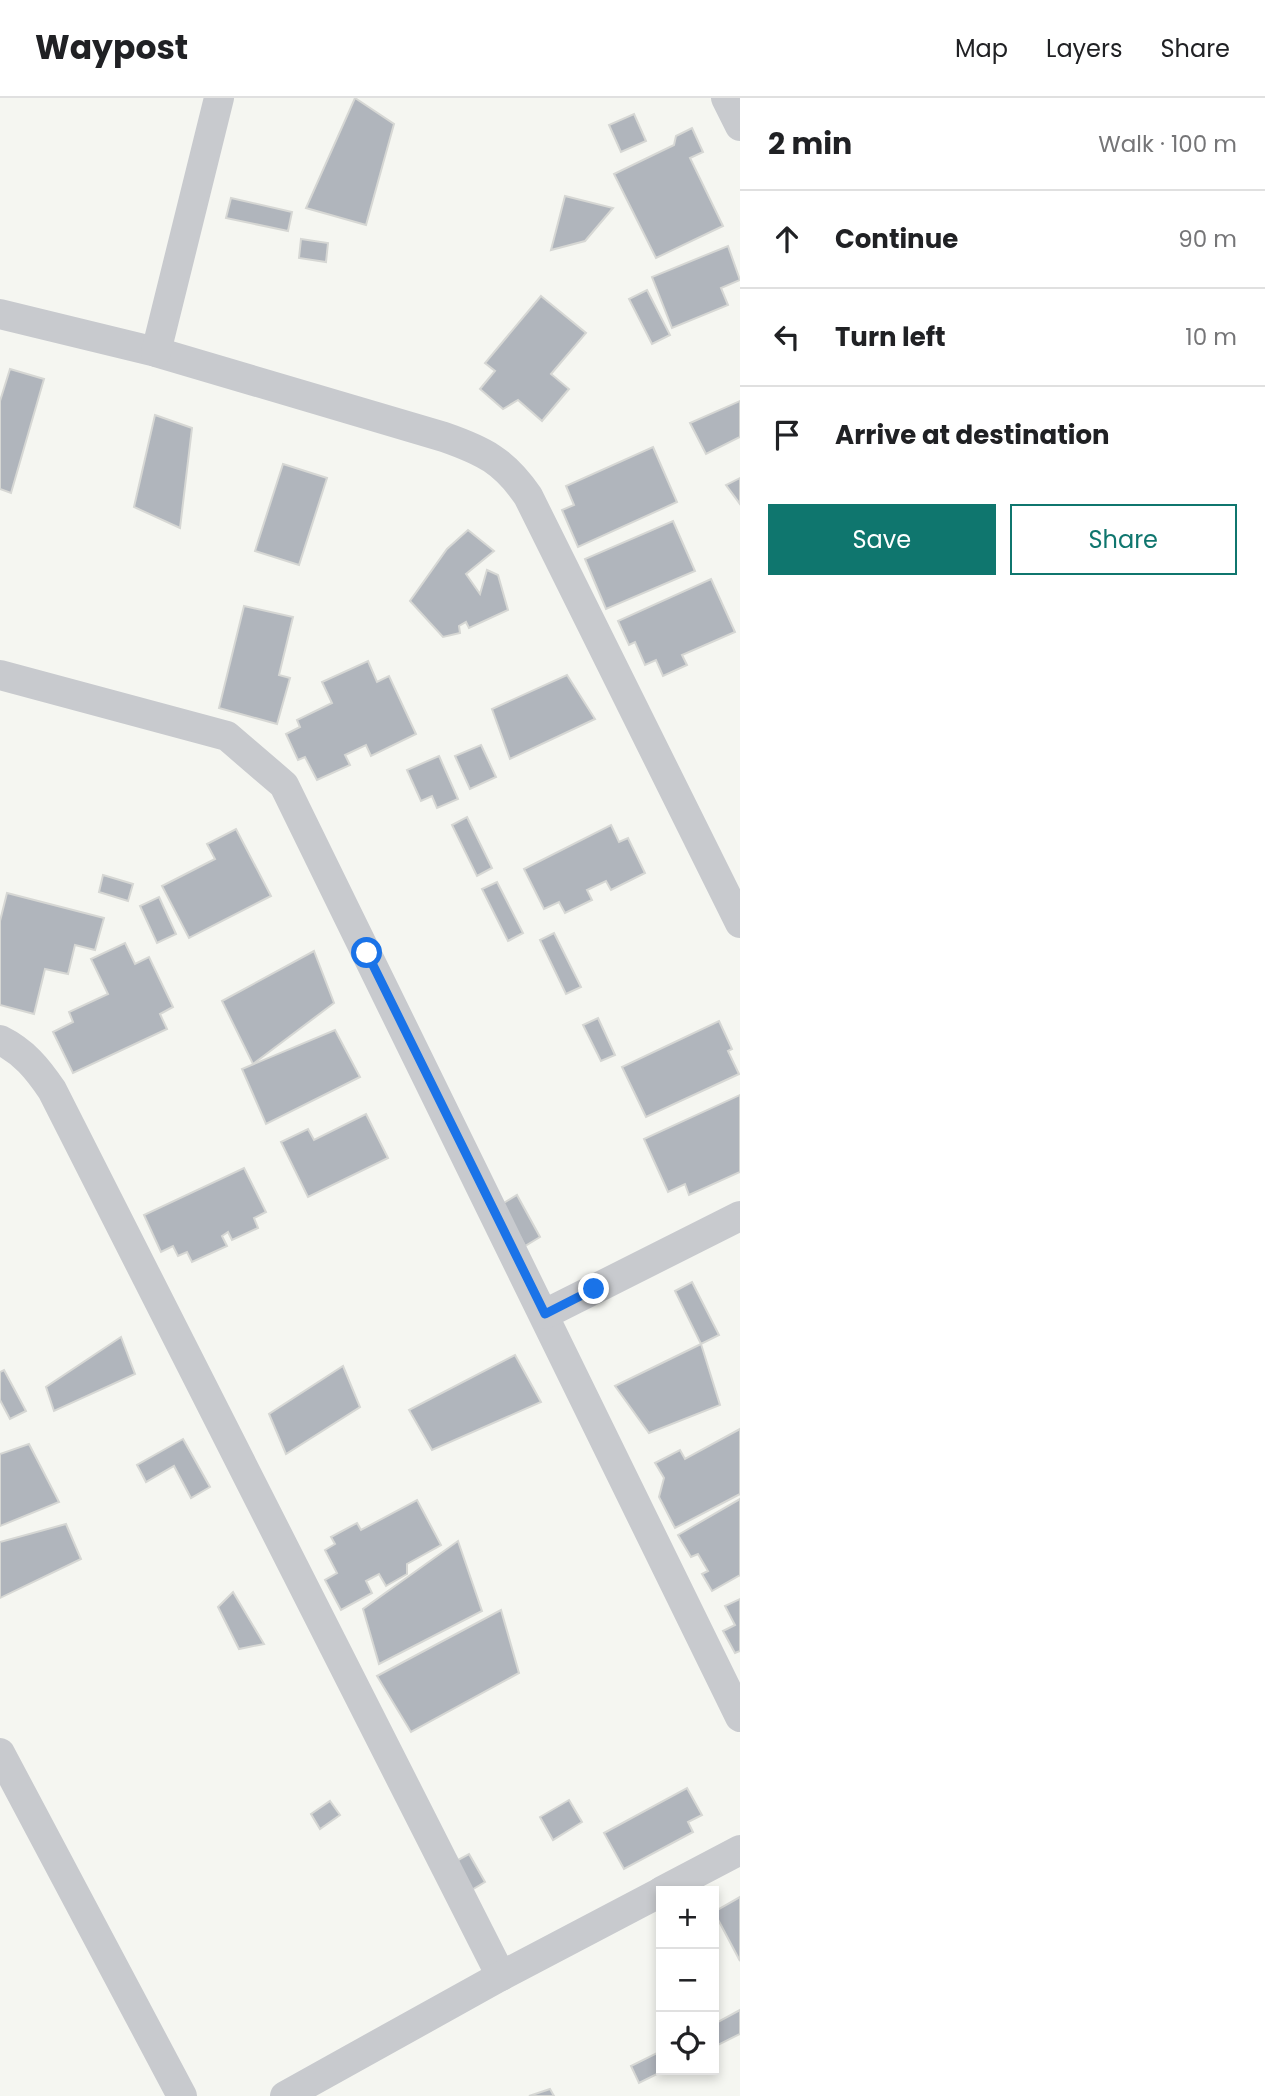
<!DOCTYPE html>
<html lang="en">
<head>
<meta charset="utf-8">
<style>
	:root { --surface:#fff; --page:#f2f2f2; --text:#202124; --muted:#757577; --line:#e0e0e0; --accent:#0f766e }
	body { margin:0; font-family:Poppins,sans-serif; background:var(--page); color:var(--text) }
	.controls { position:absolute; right:21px; bottom:21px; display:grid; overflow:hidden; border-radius:0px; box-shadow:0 4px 10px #0003 }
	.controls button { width:63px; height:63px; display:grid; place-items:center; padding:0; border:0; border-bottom:2px solid var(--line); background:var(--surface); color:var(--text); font:35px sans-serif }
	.stop { position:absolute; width:21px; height:21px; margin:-16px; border:5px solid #1a73e8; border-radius:50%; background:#fff }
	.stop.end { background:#1a73e8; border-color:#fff; box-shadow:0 2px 7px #0008 }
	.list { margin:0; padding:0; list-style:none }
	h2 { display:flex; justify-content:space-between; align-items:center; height:91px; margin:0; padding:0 28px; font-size:30px }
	h2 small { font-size:23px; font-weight:400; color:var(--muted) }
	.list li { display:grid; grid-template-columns:46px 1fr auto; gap:21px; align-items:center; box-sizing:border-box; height:98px; padding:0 28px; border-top:2px solid var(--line) }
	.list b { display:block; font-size:26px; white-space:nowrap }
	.list em { font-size:23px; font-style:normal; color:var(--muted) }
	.actions { display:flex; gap:14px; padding:21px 28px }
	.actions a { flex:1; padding:16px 0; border:2px solid var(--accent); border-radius:0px; text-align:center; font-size:24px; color:var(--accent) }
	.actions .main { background:var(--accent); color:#fff }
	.icon { flex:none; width:38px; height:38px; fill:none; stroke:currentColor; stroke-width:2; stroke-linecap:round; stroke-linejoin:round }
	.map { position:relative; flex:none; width:740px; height:1998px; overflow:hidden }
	header { display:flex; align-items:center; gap:42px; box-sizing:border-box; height:98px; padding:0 35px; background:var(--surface); border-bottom:2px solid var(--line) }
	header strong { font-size:33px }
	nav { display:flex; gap:38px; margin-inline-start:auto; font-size:24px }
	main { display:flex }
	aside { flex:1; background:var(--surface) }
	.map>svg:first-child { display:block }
	.building { fill:#b0b5bc; stroke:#d6d7d4; stroke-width:2 }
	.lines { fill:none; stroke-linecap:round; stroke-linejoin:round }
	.minor { stroke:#c8cace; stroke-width:30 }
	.route { stroke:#1a73e8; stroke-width:9 }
</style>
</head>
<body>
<header>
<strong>Waypost</strong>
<nav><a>Map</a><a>Layers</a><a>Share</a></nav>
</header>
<main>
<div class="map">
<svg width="740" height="1998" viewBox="0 0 740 1998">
	<rect width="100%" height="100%" fill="#f5f6f1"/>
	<g class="building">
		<path d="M355,0L394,26L366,127L306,110Z"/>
		<path d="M634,16L646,43L621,54L609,27Z"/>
		<path d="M692,30L703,54L690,60L723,128L656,160L614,76L674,47L676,38Z"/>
		<path d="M565,98L613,110L585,143L551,152Z"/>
		<path d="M231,100L292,114L288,133L226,120Z"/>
		<path d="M301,141L328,145L326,164L299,160Z"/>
		<path d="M728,148L740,182L721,190L728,207L672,230L652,179Z"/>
		<path d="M647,192L670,237L652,246L629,201Z"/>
		<path d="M541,198L586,235L551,276L569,291L542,323L518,302L503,311L480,291L495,273L485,265Z"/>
		<path d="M10,271L44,281L11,395L0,391V303Z"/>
		<path d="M740,303V339L706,356L690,325Z"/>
		<path d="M155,317L192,330L180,430L134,409Z"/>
		<path d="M653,349L677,404L578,449L562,412L574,407L566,388Z"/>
		<path d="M283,366L327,380L299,467L255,453Z"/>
		<path d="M740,380V406L726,387Z"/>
		<path d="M673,423L695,473L606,511L585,461Z"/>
		<path d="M468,432L494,453L466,476L480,496L487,472L498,477L508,512L469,530L466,524L459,528L460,535L443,539L410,503L447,451Z"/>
		<path d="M711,481L735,534L682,557L687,567L663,578L656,562L645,567L635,544L629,547L618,523Z"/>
		<path d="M244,508L293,519L279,577L290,580L277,626L219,610Z"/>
		<path d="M368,563L377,584L389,578L416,636L371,658L366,647L345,657L350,667L317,682L305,659L298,662L286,636L300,629L297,622L332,605L322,584Z"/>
		<path d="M567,577L595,621L510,661L492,611Z"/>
		<path d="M481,647L496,679L470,691L455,658Z"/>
		<path d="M439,658L458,701L437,710L432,698L421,703L407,672Z"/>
		<path d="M467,719L492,770L477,778L452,727Z"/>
		<path d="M611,727L619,744L628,740L645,775L611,792L606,783L587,792L592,802L565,815L559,804L544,811L524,771Z"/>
		<path d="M236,731L271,798L189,840L162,788L215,761L207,746Z"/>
		<path d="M103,777L133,786L128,803L99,794Z"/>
		<path d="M497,784L523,835L508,843L482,791Z"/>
		<path d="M7,795L104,820L95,852L75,847L68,876L45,871L34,916L0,907V823Z"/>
		<path d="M159,799L176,836L157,845L140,808Z"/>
		<path d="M554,835L581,889L566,896L540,842Z"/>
		<path d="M125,845L135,866L149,859L173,909L160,916L167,931L73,975L53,934L73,924L69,914L108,896L91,861Z"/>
		<path d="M314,853L334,905L253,966L222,903Z"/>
		<path d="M598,920L615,957L601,963L583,927Z"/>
		<path d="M719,923L732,951L728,953L739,976L646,1019L622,969Z"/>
		<path d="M335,932L360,979L266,1026L242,971Z"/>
		<path d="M740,997V1074L689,1097L685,1086L668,1094L644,1041Z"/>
		<path d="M366,1016L388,1060L308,1099L281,1044L308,1031L314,1042Z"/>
		<path d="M244,1070L266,1114L254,1120L258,1130L232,1142L228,1134L222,1138L227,1148L192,1164L187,1154L178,1158L173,1148L161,1154L144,1117Z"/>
		<path d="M517,1097L540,1139L525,1148L502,1106Z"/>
		<path d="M692,1184L719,1237L701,1246L675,1193Z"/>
		<path d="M121,1239L135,1276L54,1313L46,1289Z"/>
		<path d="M701,1246L720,1307L649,1335L615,1288Z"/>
		<path d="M515,1257L541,1304L432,1352L409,1312Z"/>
		<path d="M343,1268L360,1309L286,1356L269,1316Z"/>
		<path d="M4,1272L26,1313L10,1321L0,1302V1274Z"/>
		<path d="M740,1331V1396L675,1430L659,1399L664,1380L655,1365L680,1352L685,1361Z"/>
		<path d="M183,1341L210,1389L191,1400L174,1368L146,1384L137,1367Z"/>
		<path d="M29,1346L59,1404L0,1428V1356Z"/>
		<path d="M740,1401V1477L712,1493L702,1476L708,1473L698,1456L691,1459L678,1437Z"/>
		<path d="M417,1402L441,1447L407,1466V1476L386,1488L379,1476L366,1483L372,1495L341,1512L325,1482L337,1475L325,1452L335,1446L331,1439L357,1425L361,1432Z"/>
		<path d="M66,1426L81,1461L0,1500V1444Z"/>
		<path d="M458,1443L482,1513L379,1566L363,1511Z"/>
		<path d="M233,1494L264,1546L239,1551L218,1509Z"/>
		<path d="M740,1501V1553L735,1555L723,1533L735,1527L725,1508Z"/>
		<path d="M501,1512L519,1575L411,1634L377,1578Z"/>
		<path d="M687,1690L702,1717L688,1724L693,1734L624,1771L604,1735Z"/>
		<path d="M569,1702L582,1724L553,1742L540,1719Z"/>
		<path d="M330,1703L340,1717L320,1731L311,1716Z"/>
		<path d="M469,1756L485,1784L463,1797L447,1768Z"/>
		<path d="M740,1799V1863L714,1814Z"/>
		<path d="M740,1912V1936L714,1949V1926Z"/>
		<path d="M661,1953V1972H665L639,1985L631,1968Z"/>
		<path d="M550,1991L554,1998H529Z"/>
	</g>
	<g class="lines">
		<g class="minor">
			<path d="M726,0L740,28"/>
			<path d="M0,216L156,254L444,339C484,353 504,363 528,398L740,825"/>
			<path d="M156,254L219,0"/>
			<path d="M0,577L227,638L284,687L740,1619"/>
			<path d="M0,942C24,954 37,970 52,992L501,1878"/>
			<path d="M545,1216L740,1118"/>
			<path d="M0,1655L182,1998"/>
			<path d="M662,1793L740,1752"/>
			<path d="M285,1998L501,1878L661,1794"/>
		</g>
	</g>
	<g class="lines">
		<path class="route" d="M367,855L545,1216L594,1191"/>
	</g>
</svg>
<div class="controls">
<button>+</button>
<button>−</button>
<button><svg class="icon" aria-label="locate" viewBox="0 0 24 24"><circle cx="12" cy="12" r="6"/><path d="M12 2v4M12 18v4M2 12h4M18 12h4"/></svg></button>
</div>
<div class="stop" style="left:367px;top:855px"></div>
<div class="stop end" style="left:594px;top:1191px"></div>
</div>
<aside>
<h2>2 min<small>Walk · 100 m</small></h2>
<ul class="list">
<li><svg class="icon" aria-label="ahead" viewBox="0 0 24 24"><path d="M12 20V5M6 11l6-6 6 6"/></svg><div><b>Continue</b></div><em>90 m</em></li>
<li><svg class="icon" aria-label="left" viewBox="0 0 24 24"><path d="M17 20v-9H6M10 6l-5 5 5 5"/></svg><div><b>Turn left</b></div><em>10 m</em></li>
<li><svg class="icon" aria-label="arrive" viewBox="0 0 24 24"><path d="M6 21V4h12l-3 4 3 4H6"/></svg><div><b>Arrive at destination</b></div></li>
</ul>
<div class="actions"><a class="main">Save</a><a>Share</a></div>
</aside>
</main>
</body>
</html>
